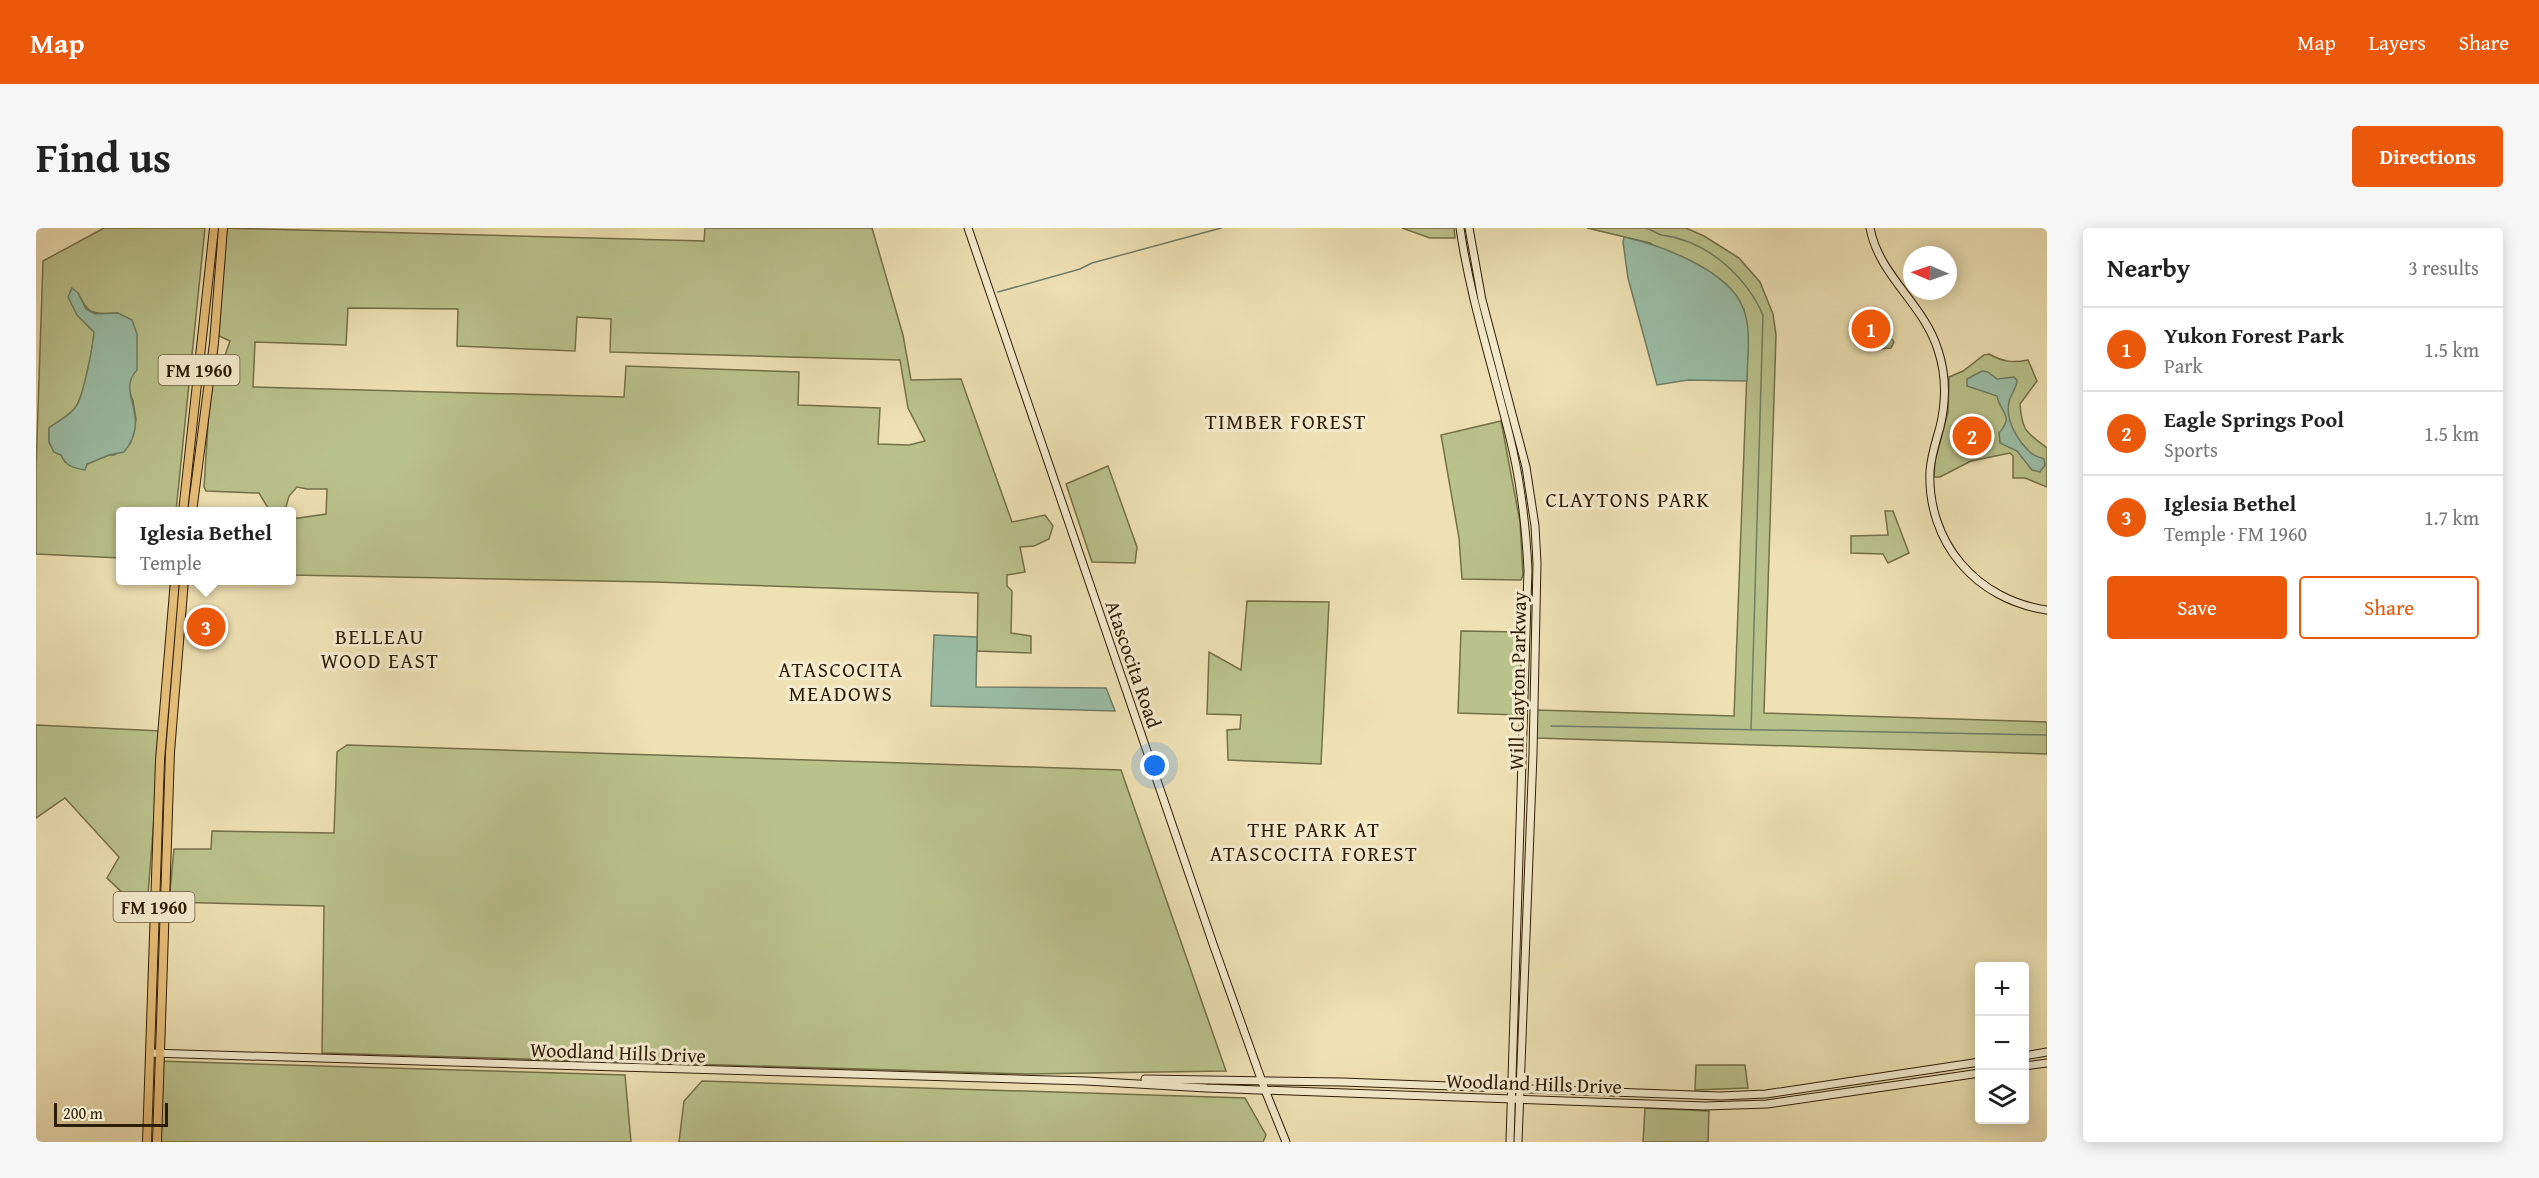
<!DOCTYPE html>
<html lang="en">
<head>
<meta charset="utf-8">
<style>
	:root { --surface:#fff; --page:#f6f6f6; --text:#222; --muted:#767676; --line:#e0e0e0; --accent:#ea580c }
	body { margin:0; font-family:"Gentium Book Plus",serif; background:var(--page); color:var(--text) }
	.controls { position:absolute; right:18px; bottom:18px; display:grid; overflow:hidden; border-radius:6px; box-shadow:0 3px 15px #0003 }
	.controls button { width:54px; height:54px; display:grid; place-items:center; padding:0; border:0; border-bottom:2px solid var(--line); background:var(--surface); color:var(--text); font:30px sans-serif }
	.compass { position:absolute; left:1867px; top:18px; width:54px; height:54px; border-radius:50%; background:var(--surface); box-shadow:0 3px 15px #0003; rotate:272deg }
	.scale { position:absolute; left:18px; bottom:15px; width:114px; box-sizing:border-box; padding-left:6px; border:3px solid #2e1d05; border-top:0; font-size:16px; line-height:21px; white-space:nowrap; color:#2e1d05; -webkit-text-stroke:4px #f4ecce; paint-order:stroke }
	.you { position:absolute; left:1119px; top:538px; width:21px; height:21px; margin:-15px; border:4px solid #fff; border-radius:50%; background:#1a73e8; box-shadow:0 0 0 9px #1a73e833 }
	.badge { display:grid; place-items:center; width:39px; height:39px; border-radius:50%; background:var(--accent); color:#fff; font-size:20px; font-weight:700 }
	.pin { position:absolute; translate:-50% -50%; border:3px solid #fff; box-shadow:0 2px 6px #0006 }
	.popup { position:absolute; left:80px; top:279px; width:180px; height:78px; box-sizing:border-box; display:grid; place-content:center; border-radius:6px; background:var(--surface); filter:drop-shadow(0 2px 4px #0005); font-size:20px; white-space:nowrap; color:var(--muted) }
	.popup b { font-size:22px; color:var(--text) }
	.popup::after { content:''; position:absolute; left:50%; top:100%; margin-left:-12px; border:12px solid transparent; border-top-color:var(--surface) }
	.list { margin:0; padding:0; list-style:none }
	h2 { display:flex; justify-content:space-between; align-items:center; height:78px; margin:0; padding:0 24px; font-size:26px }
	h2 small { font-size:20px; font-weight:400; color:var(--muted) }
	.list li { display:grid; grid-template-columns:39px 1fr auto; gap:18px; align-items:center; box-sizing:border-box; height:84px; padding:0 24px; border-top:2px solid var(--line) }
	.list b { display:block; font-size:22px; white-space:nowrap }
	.list p { margin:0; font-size:20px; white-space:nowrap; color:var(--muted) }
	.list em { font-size:20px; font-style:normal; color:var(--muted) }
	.actions { display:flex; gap:12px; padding:18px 24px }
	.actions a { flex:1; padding:14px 0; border:2px solid var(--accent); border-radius:6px; text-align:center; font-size:21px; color:var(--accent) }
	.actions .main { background:var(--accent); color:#fff }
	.icon { flex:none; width:33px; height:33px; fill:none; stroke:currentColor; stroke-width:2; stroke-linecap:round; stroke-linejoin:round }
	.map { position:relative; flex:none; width:2011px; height:914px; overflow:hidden; border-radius:6px }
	header { display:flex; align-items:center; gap:36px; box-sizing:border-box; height:84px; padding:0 30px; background:var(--accent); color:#fff }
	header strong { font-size:28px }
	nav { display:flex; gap:33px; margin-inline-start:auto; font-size:21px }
	.intro { display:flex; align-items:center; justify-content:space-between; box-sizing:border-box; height:144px; padding:0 36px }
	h1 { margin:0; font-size:42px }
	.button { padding:15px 27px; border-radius:6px; background:var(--accent); color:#fff; font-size:21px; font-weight:700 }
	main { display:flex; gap:36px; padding:0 36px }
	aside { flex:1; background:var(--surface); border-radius:6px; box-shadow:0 3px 15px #0003 }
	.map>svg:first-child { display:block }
	.green { fill:#bac28c; stroke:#747048; stroke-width:1.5; fill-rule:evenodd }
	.water { fill:#9bbea7; stroke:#6f7e66; stroke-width:1.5 }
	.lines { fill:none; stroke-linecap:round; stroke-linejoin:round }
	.stream { stroke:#6f7e66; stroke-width:1.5 }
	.secondary-casing { stroke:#2e1d05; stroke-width:9 }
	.primary-casing { stroke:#2e1d05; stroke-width:10 }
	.secondary { stroke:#f4ecce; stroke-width:7 }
	.primary { stroke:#e7c07a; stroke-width:8 }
	.labels { text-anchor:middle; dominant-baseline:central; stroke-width:6; stroke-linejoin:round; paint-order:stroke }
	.shield { fill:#f4ecce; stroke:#695b41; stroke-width:1.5 }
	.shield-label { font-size:18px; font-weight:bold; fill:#2e1d05 }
	.street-label { font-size:20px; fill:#2e1d05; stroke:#f4ecce }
	.neighbourhood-label { font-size:21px; letter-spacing:1.5px; fill:#2e1d05; stroke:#f4ecce }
</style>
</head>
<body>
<header>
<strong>Map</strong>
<nav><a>Map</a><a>Layers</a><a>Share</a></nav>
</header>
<div class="intro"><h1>Find us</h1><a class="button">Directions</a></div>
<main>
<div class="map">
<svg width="2011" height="914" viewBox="0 0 2011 914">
	<rect width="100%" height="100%" fill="#eee1b4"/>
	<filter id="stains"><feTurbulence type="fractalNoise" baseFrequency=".00333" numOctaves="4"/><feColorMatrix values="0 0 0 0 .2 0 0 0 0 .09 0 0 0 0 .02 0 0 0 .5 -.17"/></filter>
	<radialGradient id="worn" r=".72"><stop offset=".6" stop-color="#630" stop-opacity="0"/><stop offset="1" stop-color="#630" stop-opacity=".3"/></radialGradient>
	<g class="green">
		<path d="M68,0H169L140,283L84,284V330L0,326V241L7,33ZM42,65C53,88 57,86 82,85L93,150L92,161L97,173L100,191L98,205L94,216L78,227H73L51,236L29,234L25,227L18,224L13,214V200C22,193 37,186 42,175C49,162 57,119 58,104L52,98Z"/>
		<path d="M187,0L668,13L669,0H836L867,107L875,152L925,151L976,294L1009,287L1017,298L1013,311L998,318L984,319L989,344L971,347V358L976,363L975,405L995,408V425L941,423L942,365L619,354L256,347V291L290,286L291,261H271L261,259L253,268L250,279L240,283L232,280L223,265L170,263L168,259L176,133L188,130L194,113L181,107ZM312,80L422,81L421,118L539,123L541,89L575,91L574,124L864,132L872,180L889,213L873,217L842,216L844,180L762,177L763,144L590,138L588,169L217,159L219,114L310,117Z"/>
		<path d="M1366,0H1418L1419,10H1394Z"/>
		<path d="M1551,0H1650L1668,8L1703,30L1724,54L1737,86L1740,107L1728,485L2011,494V526L1500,510L1501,482L1698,488L1712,116L1708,81L1614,15Z"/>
		<path d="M1831,81L1858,114L1855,120L1840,121L1824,110L1821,93L1827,82Z"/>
		<path d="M1953,126C1967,134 1977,135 1992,132L2001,153L1984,176C1986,203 1990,204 2011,220V259L1989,250H1977V228L1974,225L1935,233L1904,249H1898L1899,233L1912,184L1913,149L1927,143L1948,127Z"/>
		<path d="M1465,193L1484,294L1487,347L1485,352L1426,351L1423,310L1405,207Z"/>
		<path d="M1072,238L1101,319L1099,335L1056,334L1030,256Z"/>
		<path d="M1849,283H1857L1873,325L1852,335L1847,326L1815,325V308L1852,307Z"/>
		<path d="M1211,373L1293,374L1285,536L1192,532L1191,502L1204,501L1205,487L1171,486L1173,424L1205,442Z"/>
		<path d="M1425,403L1487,404L1484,487L1422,485Z"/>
		<path d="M0,497L125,503L111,679L94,672L71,650L83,629L29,570L0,590Z"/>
		<path d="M311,517L1085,542L1190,843L990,846L286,825L288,678L133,674L138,621H175L176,603L298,605L301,524Z"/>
		<path d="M121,833L589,847L595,914H120Z"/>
		<path d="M1660,837H1709L1712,860L1659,862Z"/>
		<path d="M666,853L1209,870L1230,907L1227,914H643L648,873Z"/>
		<path d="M1609,880L1673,883L1672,914H1607Z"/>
	</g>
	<g class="water">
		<path d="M1588,9C1624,17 1693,42 1707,80C1716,101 1711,130 1711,153L1652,152L1621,157L1592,50L1587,14Z"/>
		<path d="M36,60L42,65L50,81L59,86L82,85L96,92L101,106V142C79,165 117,188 88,224L73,227L51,236L49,242C37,240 30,238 25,227L18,224L13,214V200C22,193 37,186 42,175C48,162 57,119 58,104L41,87L32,69Z"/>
		<path d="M1946,143L1952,144L1961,151L1978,149L1981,152C1981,160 1974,167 1973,174C1969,193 1982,213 1995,225C1998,228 2004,229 2008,231L2009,237L2004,244L1996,242L1981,223L1964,215L1963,205C1979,187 1964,185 1961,168L1931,158V151Z"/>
		<path d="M898,407L941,409L940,459L1070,460L1079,483L895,478Z"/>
	</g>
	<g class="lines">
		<g class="stream">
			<path d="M1609,0C1616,1 1620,6 1626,7C1671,13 1709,47 1727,87L1715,502"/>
			<path d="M962,64L1044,41L1056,35L1185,0"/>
			<path d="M1515,498L2011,507"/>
		</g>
		<defs>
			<g id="secondary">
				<path d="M932,0L1177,716L1229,862L1250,914"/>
				<path d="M1424,0C1435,76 1460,148 1477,223C1486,263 1490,302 1492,342L1474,914"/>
				<path d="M1433,0L1446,72L1490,239L1499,298L1501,335L1497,526L1482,914"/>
				<path d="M1834,0C1843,48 1888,76 1902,122C1910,146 1910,174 1904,199C1900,213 1895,228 1894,243C1891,314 1940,372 2011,382"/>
				<path d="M114,825L1050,853L1170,860L1669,878L1731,876L1944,845"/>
				<path d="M1988,828L2011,824"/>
				<path d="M1988,838L2011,835"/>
				<path d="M1109,851L1306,854L1684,868L1730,866L1944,834"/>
			</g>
			<g id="primary">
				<path d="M147,284L178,0"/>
				<path d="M156,284L178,115L187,0"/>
				<path d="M111,914L124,532L139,352"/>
				<path d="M121,914L134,524L148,352"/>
			</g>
		</defs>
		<use href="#secondary" class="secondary-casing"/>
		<use href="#primary" class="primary-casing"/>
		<use href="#secondary" class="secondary"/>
		<use href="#primary" class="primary"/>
	</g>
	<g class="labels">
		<g class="shield">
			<rect x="122.5" y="127" width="81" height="30" rx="4.5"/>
			<rect x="77.5" y="664" width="81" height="30" rx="4.5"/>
		</g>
		<g class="shield-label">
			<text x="163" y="142">FM 1960</text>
			<text x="118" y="679">FM 1960</text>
		</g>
		<g class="street-label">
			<text transform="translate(1098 436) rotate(71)">Atascocita Road</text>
			<text transform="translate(1481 453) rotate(-89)">Will Clayton Parkway</text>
			<text transform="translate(582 824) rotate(2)">Woodland Hills Drive</text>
			<text transform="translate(1498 855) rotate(2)">Woodland Hills Drive</text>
		</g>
		<g class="neighbourhood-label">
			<text x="1250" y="193">TIMBER FOREST</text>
			<text x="1592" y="271">CLAYTONS PARK</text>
			<text x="344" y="408">BELLEAU<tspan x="344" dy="24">WOOD EAST</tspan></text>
			<text x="805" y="441">ATASCOCITA<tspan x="805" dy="24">MEADOWS</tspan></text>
			<text x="1278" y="601">THE PARK AT<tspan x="1278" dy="24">ATASCOCITA FOREST</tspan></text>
		</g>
	</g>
	<rect width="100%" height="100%" filter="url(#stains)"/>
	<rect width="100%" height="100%" fill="url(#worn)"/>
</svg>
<div class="controls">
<button>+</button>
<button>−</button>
<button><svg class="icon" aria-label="layers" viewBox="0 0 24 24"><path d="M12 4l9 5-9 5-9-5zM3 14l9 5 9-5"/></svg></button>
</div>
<svg class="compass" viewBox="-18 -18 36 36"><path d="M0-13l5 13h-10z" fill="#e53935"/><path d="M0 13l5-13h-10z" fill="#767676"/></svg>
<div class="scale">200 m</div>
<div class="you"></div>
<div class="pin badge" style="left:1835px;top:101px">1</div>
<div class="pin badge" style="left:1936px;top:208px">2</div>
<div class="pin badge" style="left:170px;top:399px">3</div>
<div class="popup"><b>Iglesia Bethel</b>Temple</div>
</div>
<aside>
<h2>Nearby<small>3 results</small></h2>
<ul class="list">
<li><span class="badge">1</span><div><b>Yukon Forest Park</b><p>Park</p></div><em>1.5 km</em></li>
<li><span class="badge">2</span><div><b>Eagle Springs Pool</b><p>Sports</p></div><em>1.5 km</em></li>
<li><span class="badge">3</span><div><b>Iglesia Bethel</b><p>Temple · FM 1960</p></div><em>1.7 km</em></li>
</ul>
<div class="actions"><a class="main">Save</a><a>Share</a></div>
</aside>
</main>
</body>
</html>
